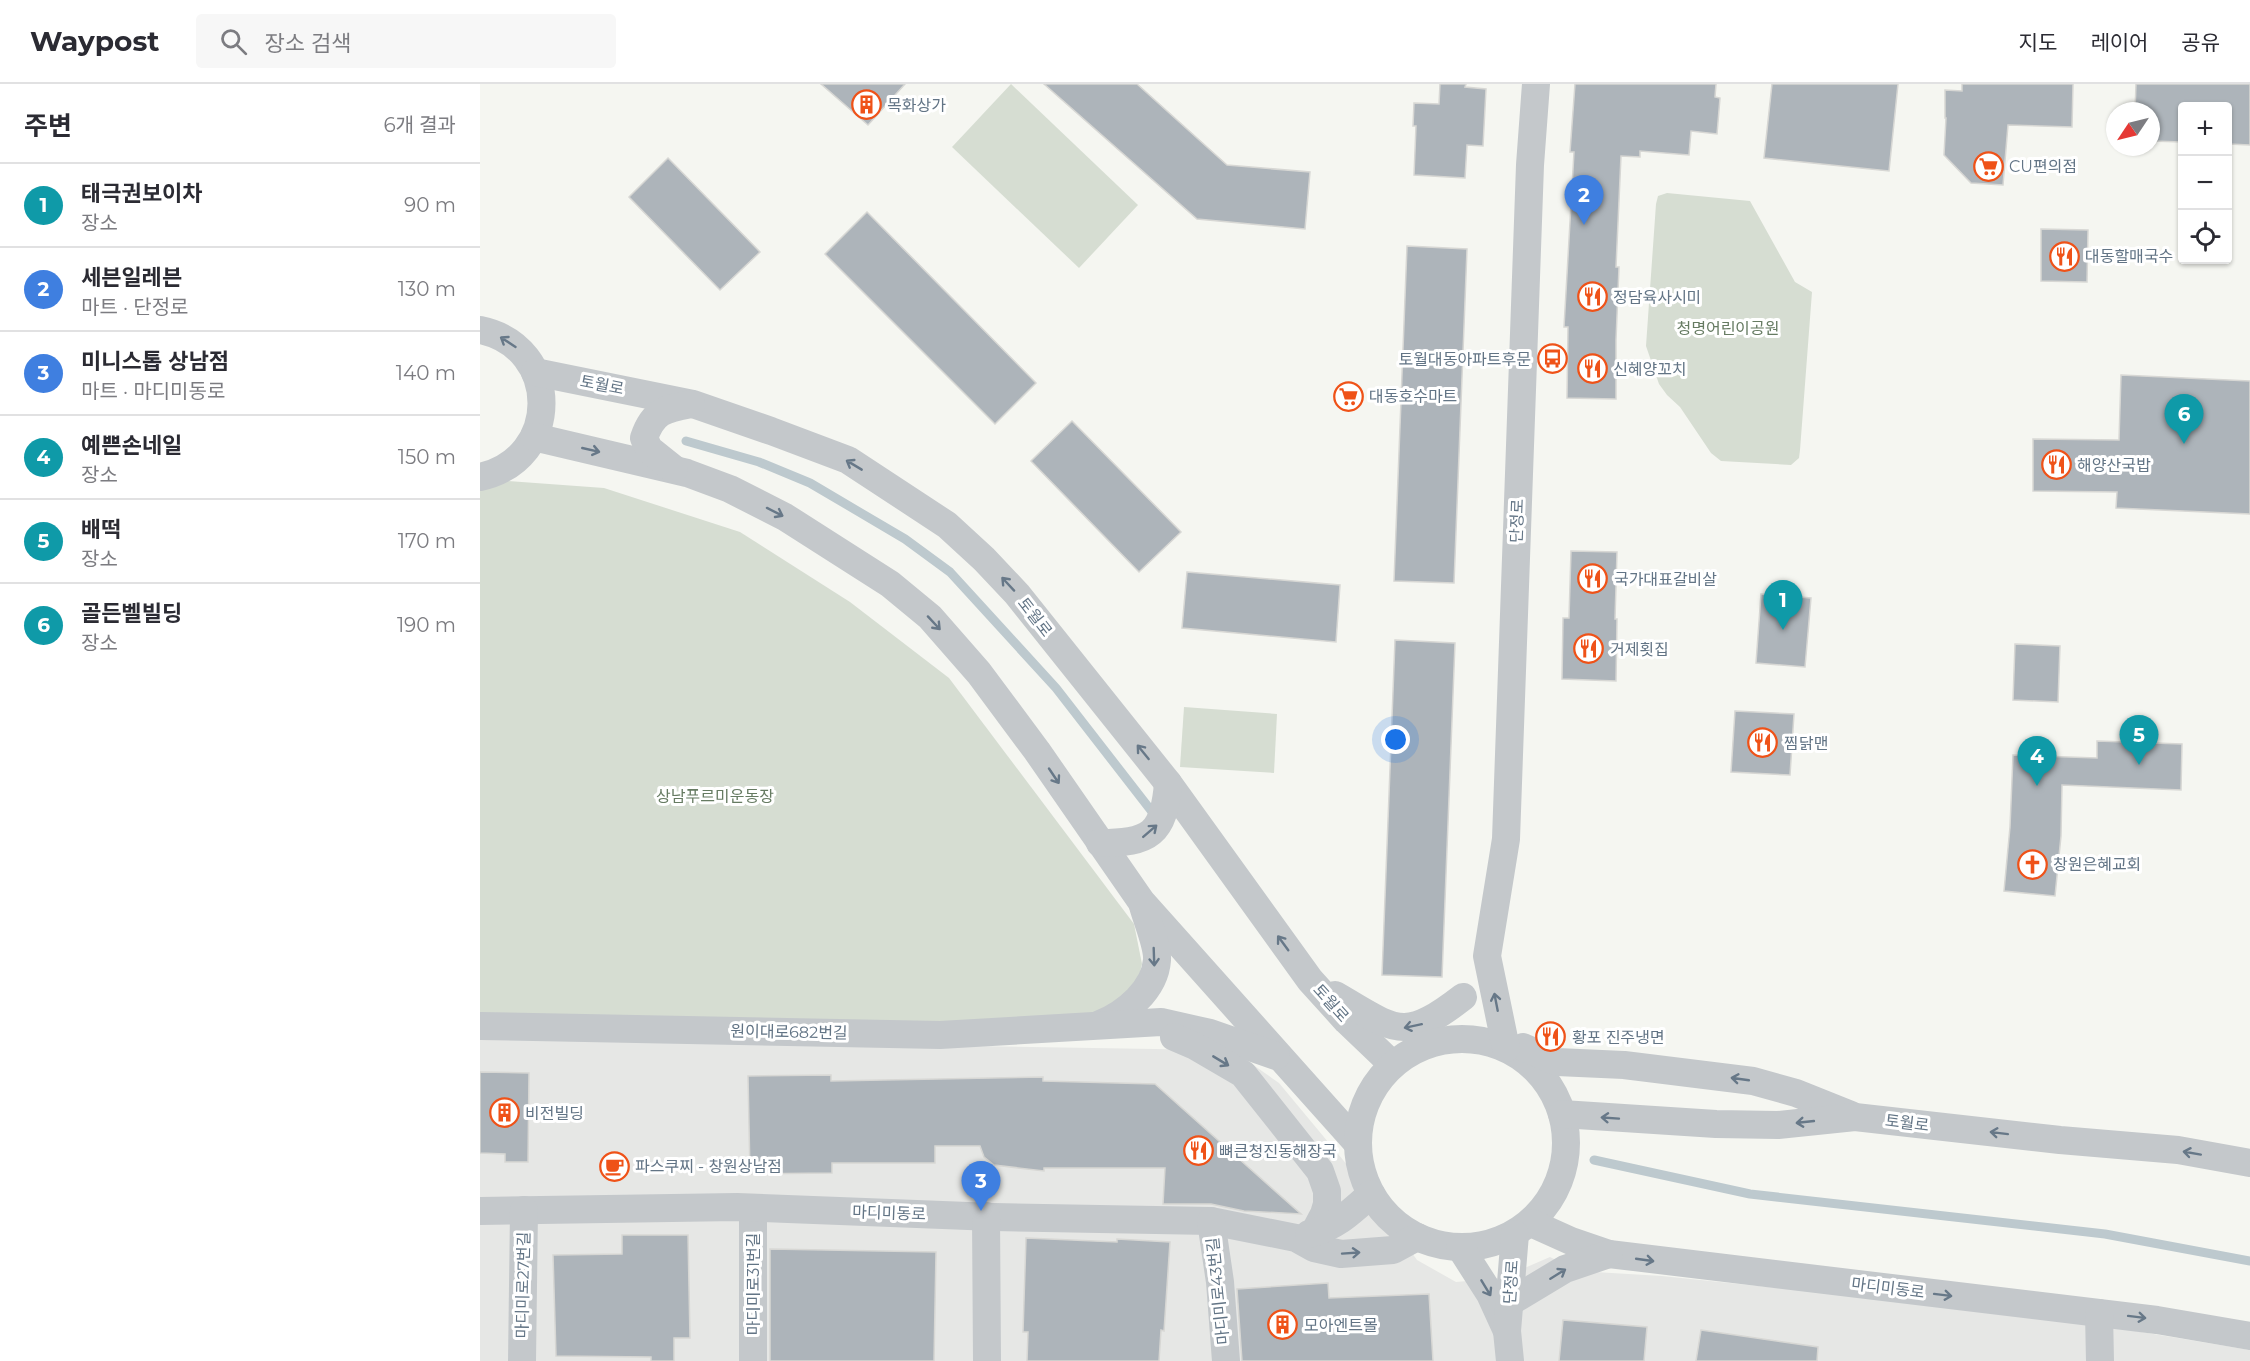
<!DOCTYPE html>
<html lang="ko">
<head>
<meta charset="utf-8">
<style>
	:root { --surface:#fff; --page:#f7f7f7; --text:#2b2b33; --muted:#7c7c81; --line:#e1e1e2; --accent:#ef5218 }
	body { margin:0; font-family:Montserrat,"Noto Sans KR",sans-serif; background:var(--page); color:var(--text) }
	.controls { position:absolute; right:18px; top:18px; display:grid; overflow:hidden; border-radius:6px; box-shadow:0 2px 4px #0004 }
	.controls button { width:54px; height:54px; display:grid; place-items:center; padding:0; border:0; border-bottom:2px solid var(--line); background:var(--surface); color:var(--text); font:30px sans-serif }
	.compass { position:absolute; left:1626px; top:18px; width:54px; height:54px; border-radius:50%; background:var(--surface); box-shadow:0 2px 4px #0004; rotate:235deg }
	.you { position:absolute; left:916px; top:656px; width:21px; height:21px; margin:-15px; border:4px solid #fff; border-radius:50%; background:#1a73e8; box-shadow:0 0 0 9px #1a73e833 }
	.badge { display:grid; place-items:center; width:39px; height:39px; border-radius:50%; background:var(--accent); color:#fff; font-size:20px; font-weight:700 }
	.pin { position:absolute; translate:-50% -50px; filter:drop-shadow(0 2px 3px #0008) }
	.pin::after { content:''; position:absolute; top:32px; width:21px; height:18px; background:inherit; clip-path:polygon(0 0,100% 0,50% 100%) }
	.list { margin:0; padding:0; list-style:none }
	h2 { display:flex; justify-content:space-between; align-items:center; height:78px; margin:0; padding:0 24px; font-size:26px }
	h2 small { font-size:20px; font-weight:400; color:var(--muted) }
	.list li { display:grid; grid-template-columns:39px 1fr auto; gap:18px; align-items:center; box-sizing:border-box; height:84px; padding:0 24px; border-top:2px solid var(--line) }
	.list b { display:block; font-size:22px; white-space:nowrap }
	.list p { margin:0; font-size:20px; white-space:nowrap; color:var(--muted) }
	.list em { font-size:20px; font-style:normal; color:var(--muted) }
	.icon { flex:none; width:33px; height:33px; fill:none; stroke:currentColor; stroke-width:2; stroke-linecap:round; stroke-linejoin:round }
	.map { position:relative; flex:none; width:1770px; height:1277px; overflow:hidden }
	header { display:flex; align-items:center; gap:36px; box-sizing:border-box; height:84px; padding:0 30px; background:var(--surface); border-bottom:2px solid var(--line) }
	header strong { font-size:28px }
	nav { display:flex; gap:33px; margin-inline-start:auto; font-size:21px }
	.search { width:420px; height:54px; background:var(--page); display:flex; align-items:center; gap:15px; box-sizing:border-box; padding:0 21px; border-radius:6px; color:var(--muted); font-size:22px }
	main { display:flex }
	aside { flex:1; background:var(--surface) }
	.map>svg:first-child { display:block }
	.built { fill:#e6e7e5 }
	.green { fill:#d6ddd2 }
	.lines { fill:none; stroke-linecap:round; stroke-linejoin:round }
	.stream { stroke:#bdc9ce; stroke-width:9 }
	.building { fill:#adb4ba; stroke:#d7d7d4; stroke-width:1.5 }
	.minor { stroke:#c4c8cb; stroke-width:28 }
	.oneway { stroke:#677888 }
	.labels { text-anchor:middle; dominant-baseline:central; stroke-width:6; stroke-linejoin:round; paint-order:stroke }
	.poi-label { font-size:16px; fill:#627485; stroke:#fff; text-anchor:start }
	.park-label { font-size:16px; fill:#667b62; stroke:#fff }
	.street-label { font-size:16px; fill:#627485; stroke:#fff }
</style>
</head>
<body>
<header>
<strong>Waypost</strong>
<div class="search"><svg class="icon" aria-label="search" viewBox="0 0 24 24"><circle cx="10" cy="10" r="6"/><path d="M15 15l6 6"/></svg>장소 검색</div>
<nav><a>지도</a><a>레이어</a><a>공유</a></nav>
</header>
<main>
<aside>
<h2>주변<small>6개 결과</small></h2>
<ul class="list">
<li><span class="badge" style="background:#0f9aa8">1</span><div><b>태극권보이차</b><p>장소</p></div><em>90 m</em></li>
<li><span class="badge" style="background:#3f7fe0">2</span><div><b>세븐일레븐</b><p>마트 · 단정로</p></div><em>130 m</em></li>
<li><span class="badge" style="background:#3f7fe0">3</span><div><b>미니스톱 상남점</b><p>마트 · 마디미동로</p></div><em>140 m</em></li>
<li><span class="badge" style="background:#0f9aa8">4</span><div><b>예쁜손네일</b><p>장소</p></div><em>150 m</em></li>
<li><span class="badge" style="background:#0f9aa8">5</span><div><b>배떡</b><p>장소</p></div><em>170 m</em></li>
<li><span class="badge" style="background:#0f9aa8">6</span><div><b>골든벨빌딩</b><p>장소</p></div><em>190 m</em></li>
</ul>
</aside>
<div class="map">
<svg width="1770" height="1277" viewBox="0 0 1770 1277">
	<rect width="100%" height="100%" fill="#f5f6f1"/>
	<path class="built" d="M0,954L736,966L759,971L799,999L888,1106L937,1176L976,1198L1021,1194L1070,1173L1098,1187L1182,1192L1565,1232L1770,1266V1277H0Z"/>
	<g class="green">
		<path d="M531,0L658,121L599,184L472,63Z"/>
		<path d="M1187,109L1270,117L1315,198L1332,208L1320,366L1319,374L1311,381L1241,377L1231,369L1200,323L1187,311L1179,300L1166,262L1176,120L1178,112Z"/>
		<path d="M0,395L124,404L260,448L370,518L469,594L654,840L662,880L655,908L609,939L0,942Z"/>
		<path d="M704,623L797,630L794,689L700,683Z"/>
	</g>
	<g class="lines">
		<g class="stream">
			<path d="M206,357L279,378L330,399L425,455L470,488L576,604L673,729"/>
			<path d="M1114,1076L1270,1110L1625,1150L1770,1177"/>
		</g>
	</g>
	<g class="building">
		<path d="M341,0H425L388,41Z"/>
		<path d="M564,0H657L747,81L830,88L825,145L717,135Z"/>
		<path d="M960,0H986L985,3L1006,5L1003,62L987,61L985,94L934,91L936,42H933L934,19L959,20Z"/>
		<path d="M1095,0H1236L1235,13L1240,14L1237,50L1211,47L1209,71L1160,67V73L1141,72L1136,183H1139L1136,256V315L1087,314L1088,243H1084L1094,68H1090Z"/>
		<path d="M1292,0H1418L1409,87L1284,74Z"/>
		<path d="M1482,0H1593L1592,43L1528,41L1523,101L1491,99L1464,71L1466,34H1465V6L1482,7Z"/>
		<path d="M1656,0H1770V61L1748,60V22H1702V58L1671,57V27H1655Z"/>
		<path d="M188,74L280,168L240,206L149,113Z"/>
		<path d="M387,128L556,299L515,340L345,170Z"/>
		<path d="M1561,145L1608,146L1607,198L1561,197Z"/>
		<path d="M927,162L987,165L974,499L914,497Z"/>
		<path d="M1641,291L1770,297V430L1636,424L1637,408L1553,407V355L1639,356Z"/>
		<path d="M592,337L701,448L659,488L551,377Z"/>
		<path d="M1091,467L1137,468L1135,535H1137L1136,597L1082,595L1083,534H1089Z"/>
		<path d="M707,488L860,501L856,558L702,544Z"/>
		<path d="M1281,510L1331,514L1325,583L1276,579Z"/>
		<path d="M915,556L975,559L962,893L902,891Z"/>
		<path d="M1535,560L1580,562L1578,618L1533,616Z"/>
		<path d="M1255,627L1314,630L1310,691L1251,688Z"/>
		<path d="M1617,657L1702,660L1701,706L1582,701L1581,752L1575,812L1524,807L1530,743L1533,671L1617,674Z"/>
		<path d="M0,988L49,989L48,1078H25V1070L0,1069Z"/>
		<path d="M351,991V997L563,993V997L675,1000L821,1130L764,1127L731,1120H683L685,1084H564V1087L514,1081L504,1073L500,1062H455V1079H352V1089L270,1090L268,992Z"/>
		<path d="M142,1151H208L210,1254H194V1277H171V1273L76,1272L73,1171L142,1170Z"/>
		<path d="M546,1154L637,1158V1155L690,1158L684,1247L681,1246L679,1277H547L548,1248H543Z"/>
		<path d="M290,1165L456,1168L454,1277H290Z"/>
		<path d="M848,1199L849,1214L949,1210L953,1277H762L757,1205Z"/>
		<path d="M1083,1236L1167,1243L1164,1277H1079Z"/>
		<path d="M1221,1246L1338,1263L1337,1277H1216Z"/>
	</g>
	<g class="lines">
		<g class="minor">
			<path d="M0,246C82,263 82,375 0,393"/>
			<path d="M55,288L213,320L291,347L368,376L467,441L504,475L537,510L688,699L830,896L867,937L912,980"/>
			<path d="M54,353L207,389L250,405L305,433L410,500L450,533L499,589L557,667L661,817L878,1060"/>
			<path d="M194,385L169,365L164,354C173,327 185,325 211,320"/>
			<path d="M620,759C670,759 684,750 688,699"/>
			<path d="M855,911C916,946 922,960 983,913"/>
			<path d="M620,940C645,930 675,906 677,876C678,862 667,837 663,822"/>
			<path d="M0,942L460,951L681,938L730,949L796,972"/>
			<path d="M694,953L715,962L763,990L840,1087L847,1107V1120L844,1130L834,1149"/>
			<circle cx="982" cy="1059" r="104"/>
			<path d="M1043,963L1077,978L1144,981L1273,997L1316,1009L1371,1031"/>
			<path d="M1026,964L1007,872L1026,755L1050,81L1056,0"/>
			<path d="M1082,1030L1236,1040L1298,1041L1375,1033L1580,1056L1698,1066L1770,1079"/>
			<path d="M273,1124V1277"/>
			<path d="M0,1127L257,1123L514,1133L731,1137L816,1154L834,1164L861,1170L913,1166L937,1153"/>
			<path d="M506,1132L507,1277"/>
			<path d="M731,1137L740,1198L746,1277"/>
			<path d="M1051,1139L1091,1157L1129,1170L1677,1236L1770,1252"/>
			<path d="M829,1150C857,1142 870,1129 891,1110"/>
			<path d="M980,1163L1010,1210L1026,1245"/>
			<path d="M1030,1218L1085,1185L1129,1170"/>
			<path d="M1619,1229L1620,1277"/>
			<path d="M42,1277L44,1126"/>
			<path d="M1030,1277L1027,1247L1035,1150"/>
		</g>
	</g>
	<defs><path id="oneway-shaft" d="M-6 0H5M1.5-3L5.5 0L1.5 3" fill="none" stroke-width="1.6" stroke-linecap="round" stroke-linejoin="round" transform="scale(1.5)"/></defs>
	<g class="oneway">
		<use href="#oneway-shaft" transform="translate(28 258) rotate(-147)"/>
		<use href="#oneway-shaft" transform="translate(111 366) rotate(13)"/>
		<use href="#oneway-shaft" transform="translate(374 381) rotate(-149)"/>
		<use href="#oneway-shaft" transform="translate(295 428) rotate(27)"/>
		<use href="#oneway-shaft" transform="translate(528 500) rotate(-133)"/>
		<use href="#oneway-shaft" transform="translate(454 539) rotate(47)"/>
		<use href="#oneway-shaft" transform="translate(663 668) rotate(-129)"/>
		<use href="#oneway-shaft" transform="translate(574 692) rotate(56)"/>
		<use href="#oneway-shaft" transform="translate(670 747) rotate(-41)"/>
		<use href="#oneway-shaft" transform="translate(803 859) rotate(-126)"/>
		<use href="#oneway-shaft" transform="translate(674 873) rotate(88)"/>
		<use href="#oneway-shaft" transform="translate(1016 918) rotate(-101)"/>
		<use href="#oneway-shaft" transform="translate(933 942) rotate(168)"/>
		<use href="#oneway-shaft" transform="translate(741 977) rotate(31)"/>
		<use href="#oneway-shaft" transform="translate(1260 995) rotate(-172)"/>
		<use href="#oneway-shaft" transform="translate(1130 1034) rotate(-176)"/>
		<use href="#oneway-shaft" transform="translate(1325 1038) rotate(174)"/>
		<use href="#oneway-shaft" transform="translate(1519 1049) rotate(-173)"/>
		<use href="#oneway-shaft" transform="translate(1712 1069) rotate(-170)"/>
		<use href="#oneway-shaft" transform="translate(871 1169) rotate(-4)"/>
		<use href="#oneway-shaft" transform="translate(1165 1176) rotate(8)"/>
		<use href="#oneway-shaft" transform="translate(1078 1190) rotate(-32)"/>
		<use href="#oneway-shaft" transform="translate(1006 1204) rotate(59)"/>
		<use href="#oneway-shaft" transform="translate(1463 1211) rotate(7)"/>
		<use href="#oneway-shaft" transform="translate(1657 1233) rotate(7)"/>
	</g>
	<defs>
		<symbol id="building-ring" viewBox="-11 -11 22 22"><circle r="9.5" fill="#fff" stroke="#ef5218" stroke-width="1.5"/><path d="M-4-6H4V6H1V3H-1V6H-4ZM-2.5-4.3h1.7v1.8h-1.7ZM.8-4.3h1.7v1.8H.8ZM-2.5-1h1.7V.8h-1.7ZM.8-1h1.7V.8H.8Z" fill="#ef5218"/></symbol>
		<symbol id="supermarket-ring" viewBox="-11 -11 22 22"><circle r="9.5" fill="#fff" stroke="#ef5218" stroke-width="1.5"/><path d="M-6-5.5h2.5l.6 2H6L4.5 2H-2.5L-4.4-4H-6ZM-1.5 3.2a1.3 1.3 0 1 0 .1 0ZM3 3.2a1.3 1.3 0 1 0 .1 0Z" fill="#ef5218"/></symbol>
		<symbol id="restaurant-ring" viewBox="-11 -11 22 22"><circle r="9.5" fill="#fff" stroke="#ef5218" stroke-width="1.5"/><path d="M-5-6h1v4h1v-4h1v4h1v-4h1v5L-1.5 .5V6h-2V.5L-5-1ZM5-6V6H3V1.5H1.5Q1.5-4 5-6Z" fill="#ef5218"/></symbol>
		<symbol id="bus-ring" viewBox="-11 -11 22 22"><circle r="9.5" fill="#fff" stroke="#ef5218" stroke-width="1.5"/><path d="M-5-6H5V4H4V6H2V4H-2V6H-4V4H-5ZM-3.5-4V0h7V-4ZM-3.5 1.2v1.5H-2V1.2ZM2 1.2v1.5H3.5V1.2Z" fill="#ef5218"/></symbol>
		<symbol id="church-ring" viewBox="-11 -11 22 22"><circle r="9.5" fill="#fff" stroke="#ef5218" stroke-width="1.5"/><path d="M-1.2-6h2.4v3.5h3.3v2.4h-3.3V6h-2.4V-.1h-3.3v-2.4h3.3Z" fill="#ef5218"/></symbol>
		<symbol id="cafe-ring" viewBox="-11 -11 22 22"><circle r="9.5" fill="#fff" stroke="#ef5218" stroke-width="1.5"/><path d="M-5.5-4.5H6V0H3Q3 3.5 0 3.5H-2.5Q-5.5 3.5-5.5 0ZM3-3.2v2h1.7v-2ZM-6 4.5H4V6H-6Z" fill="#ef5218"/></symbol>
	</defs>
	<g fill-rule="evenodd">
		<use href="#building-ring" x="370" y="4" width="33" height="33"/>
		<use href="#supermarket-ring" x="1492" y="66" width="33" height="33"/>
		<use href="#restaurant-ring" x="1568" y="156" width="33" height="33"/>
		<use href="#restaurant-ring" x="1096" y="196" width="33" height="33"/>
		<use href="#bus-ring" x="1056" y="258" width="33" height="33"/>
		<use href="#restaurant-ring" x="1096" y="268" width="33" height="33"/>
		<use href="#supermarket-ring" x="852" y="296" width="33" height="33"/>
		<use href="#restaurant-ring" x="1560" y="364" width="33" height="33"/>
		<use href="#restaurant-ring" x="1096" y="478" width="33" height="33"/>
		<use href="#restaurant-ring" x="1092" y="548" width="33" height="33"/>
		<use href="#restaurant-ring" x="1266" y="642" width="33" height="33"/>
		<use href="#church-ring" x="1536" y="764" width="33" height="33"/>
		<use href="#restaurant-ring" x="1054" y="936" width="33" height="33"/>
		<use href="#building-ring" x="8" y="1012" width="33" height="33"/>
		<use href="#restaurant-ring" x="702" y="1050" width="33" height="33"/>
		<use href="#cafe-ring" x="118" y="1066" width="33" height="33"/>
		<use href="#building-ring" x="786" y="1224" width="33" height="33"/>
	</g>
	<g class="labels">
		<g class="poi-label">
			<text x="407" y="21">목화상가</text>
			<text x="1529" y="82">CU편의점</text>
			<text x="1605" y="172">대동할매국수</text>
			<text x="1133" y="213">정담육사시미</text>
			<text x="1051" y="275" text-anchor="end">토월대동아파트후문</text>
			<text x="1133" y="285">신혜양꼬치</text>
			<text x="889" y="312">대동호수마트</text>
			<text x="1597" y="381">해양산국밥</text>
			<text x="1134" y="495">국가대표갈비살</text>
			<text x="1130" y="565">거제횟집</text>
			<text x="1304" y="659">찜닭맨</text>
			<text x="1573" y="780">창원은혜교회</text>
			<text x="1092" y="953">황포 진주냉면</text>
			<text x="45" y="1029">비전빌딩</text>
			<text x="739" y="1067">뼈큰청진동해장국</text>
			<text x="155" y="1082">파스쿠찌 - 창원상남점</text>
			<text x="824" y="1241">모아엔트몰</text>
		</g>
		<g class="park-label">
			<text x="1248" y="244">청명어린이공원</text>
			<text x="235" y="712">상남푸르미운동장</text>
		</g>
		<g class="street-label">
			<text transform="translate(122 301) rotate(11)">토월로</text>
			<text transform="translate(1037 437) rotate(-88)">단정로</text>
			<text transform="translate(555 533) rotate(52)">토월로</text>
			<text transform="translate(851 919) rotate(48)">토월로</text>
			<text transform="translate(309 948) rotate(1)">원이대로682번길</text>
			<text transform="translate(1427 1039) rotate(7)">토월로</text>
			<text transform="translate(409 1129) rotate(2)">마디미동로</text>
			<text transform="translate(1031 1198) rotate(-86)">단정로</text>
			<text transform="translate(273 1200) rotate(-90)">마디미로31번길</text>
			<text transform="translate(43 1201) rotate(-89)">마디미로27번길</text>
			<text transform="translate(1408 1204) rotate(7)">마디미동로</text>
			<text transform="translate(738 1207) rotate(-96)">마디미로43번길</text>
		</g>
	</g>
</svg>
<div class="controls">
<button>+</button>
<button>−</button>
<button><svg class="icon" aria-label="locate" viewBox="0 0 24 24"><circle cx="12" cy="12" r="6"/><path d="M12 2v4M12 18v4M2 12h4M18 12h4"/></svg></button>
</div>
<svg class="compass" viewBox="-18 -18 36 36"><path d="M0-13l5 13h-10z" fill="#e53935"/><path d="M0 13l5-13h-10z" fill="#7c7c81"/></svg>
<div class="you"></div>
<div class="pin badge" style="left:1303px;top:546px;background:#0f9aa8">1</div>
<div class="pin badge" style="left:1104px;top:141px;background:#3f7fe0">2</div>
<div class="pin badge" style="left:501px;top:1127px;background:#3f7fe0">3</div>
<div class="pin badge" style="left:1557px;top:702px;background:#0f9aa8">4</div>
<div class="pin badge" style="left:1659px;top:681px;background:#0f9aa8">5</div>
<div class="pin badge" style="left:1704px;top:360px;background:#0f9aa8">6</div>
</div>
</main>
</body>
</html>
